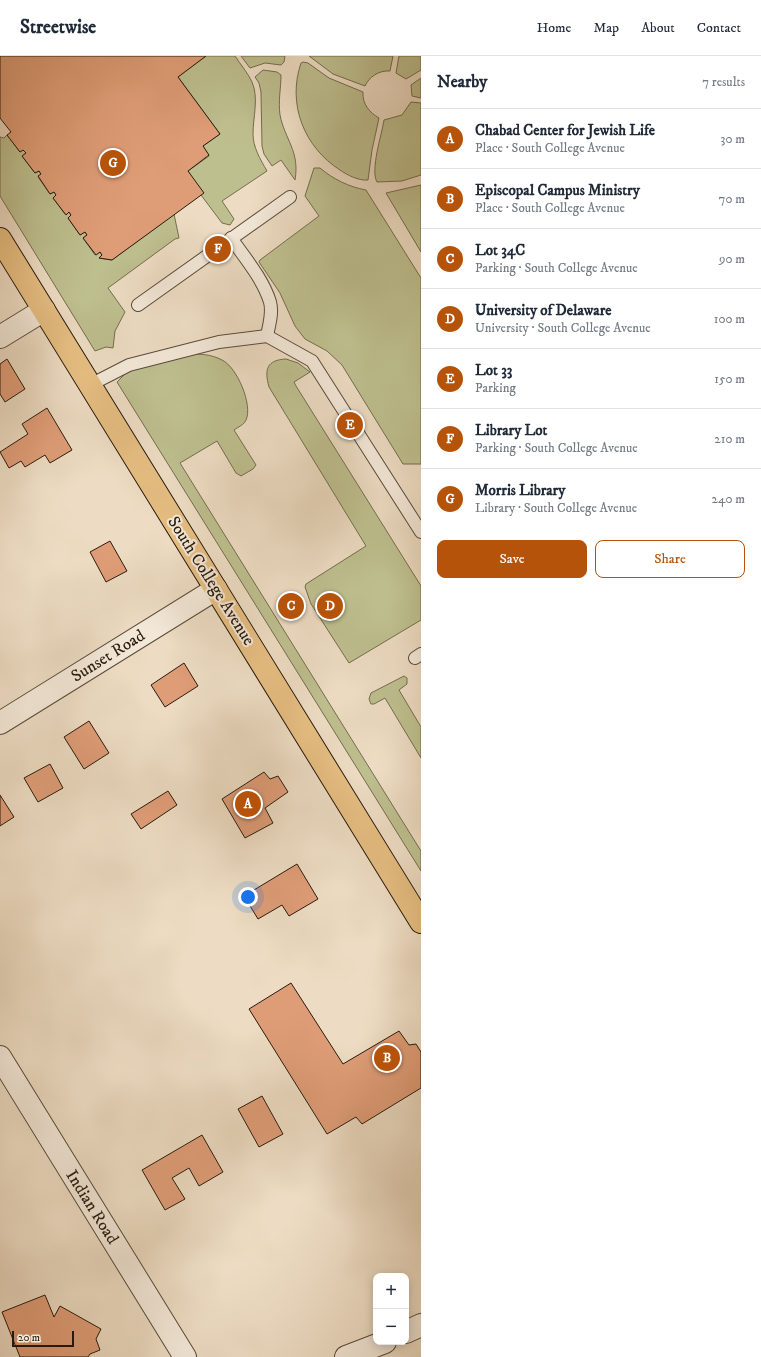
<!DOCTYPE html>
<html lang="en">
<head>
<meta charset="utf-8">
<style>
	:root { --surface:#fff; --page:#f6f6f7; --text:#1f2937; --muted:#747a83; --line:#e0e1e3; --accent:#b45309 }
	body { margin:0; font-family:"IM FELL DW Pica",serif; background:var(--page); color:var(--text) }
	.controls { position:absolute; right:12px; bottom:12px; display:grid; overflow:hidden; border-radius:8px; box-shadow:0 2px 10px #0003 }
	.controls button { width:36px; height:36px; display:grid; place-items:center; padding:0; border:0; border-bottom:1px solid var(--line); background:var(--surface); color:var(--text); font:20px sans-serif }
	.scale { position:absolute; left:12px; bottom:10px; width:62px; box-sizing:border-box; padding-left:4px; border:2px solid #281b0e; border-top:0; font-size:11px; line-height:14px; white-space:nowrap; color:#281b0e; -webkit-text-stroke:3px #f3e8d8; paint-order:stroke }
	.you { position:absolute; left:248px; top:841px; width:14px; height:14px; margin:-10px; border:3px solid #fff; border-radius:50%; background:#1a73e8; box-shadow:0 0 0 6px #1a73e833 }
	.badge { display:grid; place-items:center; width:26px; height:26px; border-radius:50%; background:var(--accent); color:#fff; font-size:13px; font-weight:700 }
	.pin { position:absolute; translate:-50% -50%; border:2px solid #fff; box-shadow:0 1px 4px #0006 }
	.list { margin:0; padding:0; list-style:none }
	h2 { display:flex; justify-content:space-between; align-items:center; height:52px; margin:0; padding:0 16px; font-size:17px }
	h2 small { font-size:13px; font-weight:400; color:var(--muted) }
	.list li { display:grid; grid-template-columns:26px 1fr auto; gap:12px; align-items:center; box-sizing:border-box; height:60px; padding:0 16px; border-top:1px solid var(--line) }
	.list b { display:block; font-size:15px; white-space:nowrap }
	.list p { margin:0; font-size:13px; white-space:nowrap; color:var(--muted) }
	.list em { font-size:13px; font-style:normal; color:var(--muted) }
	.actions { display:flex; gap:8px; padding:12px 16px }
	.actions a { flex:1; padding:9px 0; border:1px solid var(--accent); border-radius:8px; text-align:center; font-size:14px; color:var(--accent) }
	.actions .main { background:var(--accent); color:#fff }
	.map { position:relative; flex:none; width:421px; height:1301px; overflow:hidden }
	header { display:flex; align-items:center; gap:24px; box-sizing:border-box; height:56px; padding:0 20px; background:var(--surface); border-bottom:1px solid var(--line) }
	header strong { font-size:19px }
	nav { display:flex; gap:22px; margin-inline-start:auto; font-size:14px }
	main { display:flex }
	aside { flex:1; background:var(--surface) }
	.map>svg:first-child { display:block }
	.green { fill:#bebf8f; stroke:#736d4e }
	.building { fill:#df9d77; stroke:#281b0e }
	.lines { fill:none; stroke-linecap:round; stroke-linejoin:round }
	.service-casing { stroke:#594b3b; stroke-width:14 }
	.minor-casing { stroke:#594b3b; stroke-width:24 }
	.tertiary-casing { stroke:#594b3b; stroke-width:24 }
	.primary-casing { stroke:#281b0e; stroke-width:24 }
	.service { stroke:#f3e8d8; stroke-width:12 }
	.minor { stroke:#f3e8d8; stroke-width:22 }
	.tertiary { stroke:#f3e8d8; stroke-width:22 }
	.primary { stroke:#e6be82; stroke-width:22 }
	.labels { text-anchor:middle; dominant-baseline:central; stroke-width:4; stroke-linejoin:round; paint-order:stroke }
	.street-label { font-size:17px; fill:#281b0e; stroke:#f3e8d8 }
</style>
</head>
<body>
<header>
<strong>Streetwise</strong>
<nav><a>Home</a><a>Map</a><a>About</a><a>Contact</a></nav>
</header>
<main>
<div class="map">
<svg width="421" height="1301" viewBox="0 0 421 1301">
	<rect width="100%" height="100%" fill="#eddcc3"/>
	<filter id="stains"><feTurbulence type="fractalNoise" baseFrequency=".005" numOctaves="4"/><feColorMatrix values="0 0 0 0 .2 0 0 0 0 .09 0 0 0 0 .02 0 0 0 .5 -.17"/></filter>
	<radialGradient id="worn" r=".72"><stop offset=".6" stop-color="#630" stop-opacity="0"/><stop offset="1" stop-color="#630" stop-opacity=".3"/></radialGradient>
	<g class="green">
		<path d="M206,0H235C240,8 248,17 252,26C259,42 253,61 253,78C253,91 260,103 267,115L222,145L234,163L230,169L222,167L201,139L188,115L209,100L203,90L220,78L178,21Z"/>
		<path d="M241,0H285L284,6L281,9L265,7L250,12Z"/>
		<path d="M309,0H393L390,15C379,14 369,21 365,30L333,18Z"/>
		<path d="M399,0H421V14L406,23L396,17Z"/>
		<path d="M303,6L308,7L329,22L363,36C362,48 370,57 379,62L372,94L368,124C359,125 347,119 340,114C304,91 287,48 301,7Z"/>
		<path d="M263,14L277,16L281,19C281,32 278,45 280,59C285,84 300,95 295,124L281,104L272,110L264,98L262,90L261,36L259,27L255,21Z"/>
		<path d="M421,22V42L412,40L411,29Z"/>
		<path d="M411,46L421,47V119L402,125L377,126C370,114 382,78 384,64L402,59Z"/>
		<path d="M7,79L20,96L23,94L26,97L22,100L35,117L39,115L41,118L38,121L50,138L54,136L56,139L53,142L65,158L69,156L71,159L68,162L80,179L85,176L87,179L83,182L95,199L100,196L102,199L99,202L112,204L174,158L179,182L175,183L108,232L125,256L115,275L113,292L106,291L95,295L0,140V81L4,82Z"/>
		<path d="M314,112H320C333,123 349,131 366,134L421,222V408H403L342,309L327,295L305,283L295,270L280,237L259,206L260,204L319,160L305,140Z"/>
		<path d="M421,129V196L386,137Z"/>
		<path d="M188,298C200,298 211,298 222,304C237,311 253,349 246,364C244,369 238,371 234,374L256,409L253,413L241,420L236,417L217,385L180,407L421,795V815L117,326L129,314Z"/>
		<path d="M286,303L298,307L310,316L294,326L296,330L421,530V564L349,607L311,548L305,531L306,528L366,490L269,331C264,313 267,304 286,303Z"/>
		<path d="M404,620L407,622V628L399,634L421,671V702L385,642L374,648H371L369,643L371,637Z"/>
	</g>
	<g class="building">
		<path d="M0,0H206L178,21L220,78L203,90L209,99L188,115L204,137L112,204L99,202L102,199L100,196L96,199L83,182L87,179L85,176L80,179L68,162L71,159L69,156L66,159L53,142L56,139L54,136L50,138L38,120L41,118L39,115L35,117L22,100L26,97L23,94L20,96L7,79L11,76L0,62Z"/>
		<path d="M7,303L25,333L5,346L0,338V308Z"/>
		<path d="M47,352L72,394L50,407L45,399L25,411L21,405L9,412L0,396L28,378L22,368Z"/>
		<path d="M110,485L127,515L106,526L90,496Z"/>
		<path d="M184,607L198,630L165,651L151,629Z"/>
		<path d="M89,665L109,697L84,713L64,681Z"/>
		<path d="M50,708L63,732L38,746L24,722Z"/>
		<path d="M264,716L270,723L278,720L288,736L265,752L273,767L245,782L222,743Z"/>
		<path d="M168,735L177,749L141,773L131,758Z"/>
		<path d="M0,739L14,761L0,770Z"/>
		<path d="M297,808L318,843L289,860L282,849L258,863L244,840Z"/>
		<path d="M291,927L343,1008L399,975L409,989L416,988L421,996V1032L362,1068L356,1061L327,1078L249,953Z"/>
		<path d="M262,1040L283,1078L259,1091L238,1053Z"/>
		<path d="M202,1079L223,1116L199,1130L189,1112L172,1122L185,1143L165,1154L142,1114Z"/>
		<path d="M45,1239L54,1261L60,1250L101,1273L96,1283L100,1294L90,1298L88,1301H20L2,1256Z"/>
	</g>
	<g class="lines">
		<defs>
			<g id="service">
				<path d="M231,182C245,202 263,223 270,246C273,257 269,269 267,280"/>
				<path d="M138,249L290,141"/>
				<path d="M90,329L129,309L219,286L267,280L312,305L421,476"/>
				<path d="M415,602L421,598"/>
			</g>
			<g id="minor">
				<path d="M0,281L44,254"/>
				<path d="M0,667L216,533"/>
				<path d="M0,1001L185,1301"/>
			</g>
			<g id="tertiary">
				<path d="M406,1276L421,1269"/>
				<path d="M346,1301L385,1286"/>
			</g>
			<path id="primary" d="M0,183L421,866"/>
		</defs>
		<use href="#service" class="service-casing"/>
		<use href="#minor" class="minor-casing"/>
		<use href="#tertiary" class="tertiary-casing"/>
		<use href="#primary" class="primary-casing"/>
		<use href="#service" class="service"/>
		<use href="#minor" class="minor"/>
		<use href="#tertiary" class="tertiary"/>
		<use href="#primary" class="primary"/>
	</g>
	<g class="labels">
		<g class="street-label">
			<text transform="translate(211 525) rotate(58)">South College Avenue</text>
			<text transform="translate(108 600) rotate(-32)">Sunset Road</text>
			<text transform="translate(92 1151) rotate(58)">Indian Road</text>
		</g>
	</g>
	<rect width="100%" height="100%" filter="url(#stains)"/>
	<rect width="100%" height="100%" fill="url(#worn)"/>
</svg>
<div class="controls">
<button>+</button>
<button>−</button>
</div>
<div class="scale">20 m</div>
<div class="you"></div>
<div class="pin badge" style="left:248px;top:748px">A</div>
<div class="pin badge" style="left:387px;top:1002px">B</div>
<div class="pin badge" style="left:291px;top:550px">C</div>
<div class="pin badge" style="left:330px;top:550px">D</div>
<div class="pin badge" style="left:350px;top:369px">E</div>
<div class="pin badge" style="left:218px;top:193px">F</div>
<div class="pin badge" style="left:113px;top:107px">G</div>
</div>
<aside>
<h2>Nearby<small>7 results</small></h2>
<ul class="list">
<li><span class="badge">A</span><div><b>Chabad Center for Jewish Life</b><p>Place · South College Avenue</p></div><em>30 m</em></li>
<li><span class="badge">B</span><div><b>Episcopal Campus Ministry</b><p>Place · South College Avenue</p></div><em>70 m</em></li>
<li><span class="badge">C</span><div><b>Lot 34C</b><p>Parking · South College Avenue</p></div><em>90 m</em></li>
<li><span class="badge">D</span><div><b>University of Delaware</b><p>University · South College Avenue</p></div><em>100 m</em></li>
<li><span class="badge">E</span><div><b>Lot 33</b><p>Parking</p></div><em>150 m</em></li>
<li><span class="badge">F</span><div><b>Library Lot</b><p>Parking · South College Avenue</p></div><em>210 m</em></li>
<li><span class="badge">G</span><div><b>Morris Library</b><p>Library · South College Avenue</p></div><em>240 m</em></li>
</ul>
<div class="actions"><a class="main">Save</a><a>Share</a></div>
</aside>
</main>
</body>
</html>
